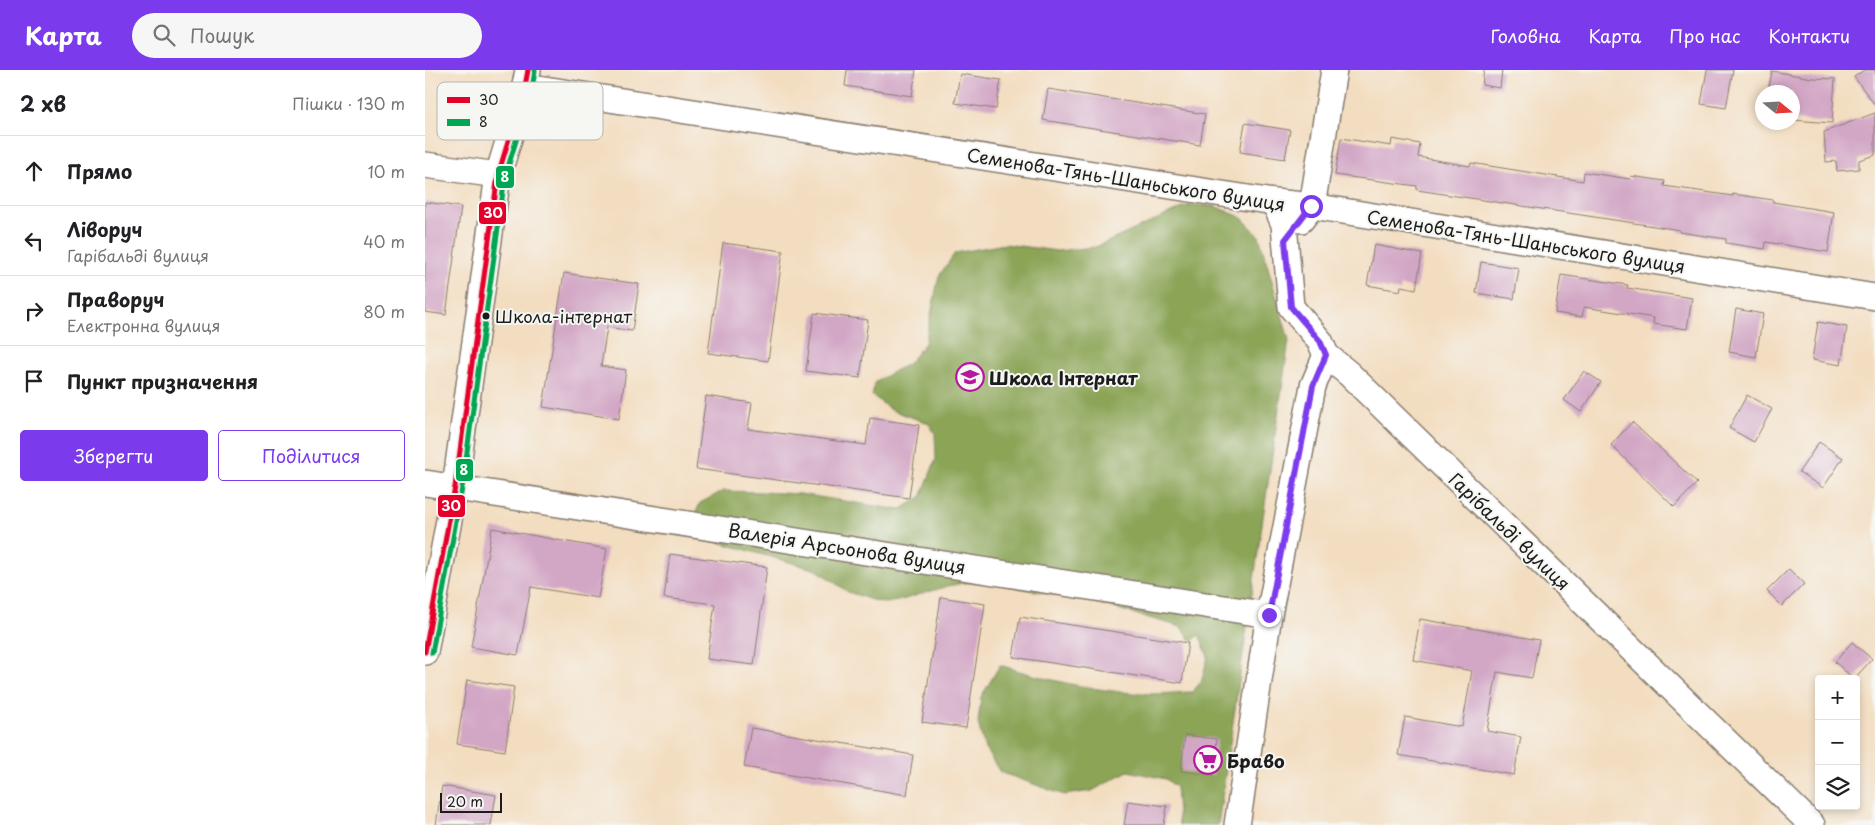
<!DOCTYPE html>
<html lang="uk">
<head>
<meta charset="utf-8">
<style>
	:root { --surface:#fff; --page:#f6f6f6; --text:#202124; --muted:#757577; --line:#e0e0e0; --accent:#7c3aed }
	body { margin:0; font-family:"Playpen Sans",sans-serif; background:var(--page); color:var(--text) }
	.controls { position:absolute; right:15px; bottom:15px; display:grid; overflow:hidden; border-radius:5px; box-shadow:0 2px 8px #0003 }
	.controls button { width:45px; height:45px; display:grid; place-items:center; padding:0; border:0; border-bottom:1px solid var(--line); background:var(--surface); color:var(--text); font:25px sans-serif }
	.compass { position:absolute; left:1330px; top:15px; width:45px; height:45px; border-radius:50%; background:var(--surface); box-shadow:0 2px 8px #0003; rotate:108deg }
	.scale { position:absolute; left:15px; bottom:12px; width:62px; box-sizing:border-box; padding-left:5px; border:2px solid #1c1c1c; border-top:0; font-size:14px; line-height:18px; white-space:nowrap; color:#1c1c1c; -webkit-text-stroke:4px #f6f6f2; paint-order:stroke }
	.stop { position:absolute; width:15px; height:15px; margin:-11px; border:4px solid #7c3aed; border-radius:50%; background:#fff }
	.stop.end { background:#7c3aed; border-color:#fff; box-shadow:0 1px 5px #0008 }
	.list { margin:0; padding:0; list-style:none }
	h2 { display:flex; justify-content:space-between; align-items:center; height:65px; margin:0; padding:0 20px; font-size:21px }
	h2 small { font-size:16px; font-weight:400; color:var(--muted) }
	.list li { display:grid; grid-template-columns:32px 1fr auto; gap:15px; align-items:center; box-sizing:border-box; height:70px; padding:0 20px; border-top:1px solid var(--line) }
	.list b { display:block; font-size:19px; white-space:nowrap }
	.list p { margin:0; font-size:16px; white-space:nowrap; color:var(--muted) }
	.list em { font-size:16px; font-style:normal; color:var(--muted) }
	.actions { display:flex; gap:10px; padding:15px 20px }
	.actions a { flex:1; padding:11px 0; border:1px solid var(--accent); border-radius:5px; text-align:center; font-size:18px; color:var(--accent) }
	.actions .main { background:var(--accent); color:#fff }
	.icon { flex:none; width:28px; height:28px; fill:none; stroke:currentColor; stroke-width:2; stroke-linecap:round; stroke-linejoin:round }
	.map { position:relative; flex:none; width:1450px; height:755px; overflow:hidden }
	header { display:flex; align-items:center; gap:30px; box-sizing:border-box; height:70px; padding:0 25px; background:var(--accent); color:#fff }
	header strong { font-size:24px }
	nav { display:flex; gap:28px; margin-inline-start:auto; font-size:18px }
	.search { width:350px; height:45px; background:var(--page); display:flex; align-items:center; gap:12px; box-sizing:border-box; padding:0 18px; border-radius:28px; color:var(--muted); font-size:19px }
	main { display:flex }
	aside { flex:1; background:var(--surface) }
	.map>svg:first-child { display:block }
	.forest { fill:#8ba456; stroke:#546039 }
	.building { fill:#d2a6c5 }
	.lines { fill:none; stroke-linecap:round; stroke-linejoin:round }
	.minor-casing { stroke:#887c6e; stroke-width:28 }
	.minor { stroke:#fff; stroke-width:25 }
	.bus-1-casing { stroke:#f6f6f2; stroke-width:9 }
	.bus-2-casing { stroke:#f6f6f2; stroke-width:9 }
	.bus-1 { stroke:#e4002b; stroke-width:5 }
	.bus-2 { stroke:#00a651; stroke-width:5 }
	.route { stroke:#7c3aed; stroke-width:6 }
	.bus-dot { fill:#1c1c1c; stroke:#f6f6f2; stroke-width:2 }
	.labels { text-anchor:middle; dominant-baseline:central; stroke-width:4; stroke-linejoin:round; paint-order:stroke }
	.bus-label { font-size:17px; fill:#1c1c1c; stroke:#f6f6f2; text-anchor:start }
	.street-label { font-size:18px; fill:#1c1c1c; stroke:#f6f6f2 }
	.poi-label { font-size:18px; font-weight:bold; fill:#1c1c1c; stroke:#f6f6f2; text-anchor:start }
	.key { fill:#f6f6f2; stroke:#b5b5b2; stroke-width:1 }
	.key-label { font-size:14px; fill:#1c1c1c }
	.line-badge { stroke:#f6f6f2; stroke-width:2 }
	.badge-label { font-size:14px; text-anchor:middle; font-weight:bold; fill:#fff }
</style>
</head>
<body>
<header>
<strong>Карта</strong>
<div class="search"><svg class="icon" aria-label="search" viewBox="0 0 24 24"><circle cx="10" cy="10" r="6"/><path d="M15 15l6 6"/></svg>Пошук</div>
<nav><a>Головна</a><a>Карта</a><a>Про нас</a><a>Контакти</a></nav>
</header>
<main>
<aside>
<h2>2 хв<small>Пішки · 130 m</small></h2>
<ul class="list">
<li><svg class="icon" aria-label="ahead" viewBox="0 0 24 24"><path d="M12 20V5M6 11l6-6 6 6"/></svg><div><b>Прямо</b></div><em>10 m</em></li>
<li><svg class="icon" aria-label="left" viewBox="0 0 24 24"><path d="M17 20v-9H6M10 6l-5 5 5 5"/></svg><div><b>Ліворуч</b><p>Гарібальді вулиця</p></div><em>40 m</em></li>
<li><svg class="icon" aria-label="right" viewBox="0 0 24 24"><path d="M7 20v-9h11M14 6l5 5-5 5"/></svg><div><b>Праворуч</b><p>Електронна вулиця</p></div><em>80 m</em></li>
<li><svg class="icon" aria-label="arrive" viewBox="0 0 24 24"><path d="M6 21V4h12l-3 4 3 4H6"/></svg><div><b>Пункт призначення</b></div></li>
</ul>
<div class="actions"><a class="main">Зберегти</a><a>Поділитися</a></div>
</aside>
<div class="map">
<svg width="1450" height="755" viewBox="0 0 1450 755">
	<rect width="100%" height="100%" fill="#f6f6f2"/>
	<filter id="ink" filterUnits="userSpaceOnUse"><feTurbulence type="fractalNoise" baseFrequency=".02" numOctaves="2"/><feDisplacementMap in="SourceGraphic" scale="10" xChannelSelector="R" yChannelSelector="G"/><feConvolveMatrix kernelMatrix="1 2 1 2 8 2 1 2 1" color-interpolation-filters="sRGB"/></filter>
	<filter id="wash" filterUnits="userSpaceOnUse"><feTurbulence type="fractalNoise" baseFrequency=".0096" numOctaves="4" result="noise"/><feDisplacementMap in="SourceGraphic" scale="20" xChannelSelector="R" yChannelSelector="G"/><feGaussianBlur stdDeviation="1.12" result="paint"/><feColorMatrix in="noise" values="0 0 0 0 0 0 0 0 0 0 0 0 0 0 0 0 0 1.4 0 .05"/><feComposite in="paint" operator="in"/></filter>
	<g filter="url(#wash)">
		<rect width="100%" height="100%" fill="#f3ddc0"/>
		<path class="forest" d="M764,135L789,136L816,147L834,166L864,270L793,755H754L751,717L741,709L703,701L667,721L639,725L575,702L560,679L553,653L556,627L575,595C624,611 678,623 729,624C742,624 755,622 767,622L776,612L783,587L774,564L767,572L756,557L668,532L565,512L538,513L523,516L473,531L460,533L447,530L423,522L392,500L279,468L270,445L275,433L298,421L336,422L375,424L475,440L496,427L511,389L510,363L503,353L466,340L447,325L450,312L484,293L500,273L514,206L530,183L580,174L632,181L671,177Z"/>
		<g id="blocks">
			<g class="building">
				<path d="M422,0H491L487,26L420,16Z"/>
				<path d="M1059,0H1077L1075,18L1057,15Z"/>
				<path d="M1282,0H1308L1301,38L1276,34Z"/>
				<path d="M1439,0H1450V35L1429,7Z"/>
				<path d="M1347,1L1387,8L1410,9L1407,53L1368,50V22H1343Z"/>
				<path d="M535,4L576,10L571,39L530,33Z"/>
				<path d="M623,19L780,44L775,75L618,50Z"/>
				<path d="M1450,43V85L1434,90V99L1412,101L1411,91L1401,92L1399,62Z"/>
				<path d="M820,53L865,60L860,89L815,82Z"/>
				<path d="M916,68L966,76L967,69L995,74L993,87L1045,96L1046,93L1158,111L1159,102L1205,109L1206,106L1240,111L1239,116L1308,126V124L1348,130V132L1409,142L1403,182L1341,172L1340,179L1301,173V169L1254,162L1255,160L992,120V116L910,105Z"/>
				<path d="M0,132L36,137L21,245L0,242Z"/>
				<path d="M298,173L358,181L343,291L283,283Z"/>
				<path d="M949,175L997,184L991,219L976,216L975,221L942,215Z"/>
				<path d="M1056,192L1094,198L1089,229L1051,223Z"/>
				<path d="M139,203L214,214L207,261L182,257L176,296L201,300L194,349L118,337Z"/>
				<path d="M1136,205L1203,215L1202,218L1267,228L1262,259L1228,254L1229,248L1159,237L1157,247L1130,243Z"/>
				<path d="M1311,239L1338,244L1331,287L1304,282Z"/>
				<path d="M389,243L443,250L435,308L381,301Z"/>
				<path d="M1393,252L1422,257L1416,295L1387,290Z"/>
				<path d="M1159,301L1176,312L1156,342L1139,330Z"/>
				<path d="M1322,325L1347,339L1329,372L1304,358Z"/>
				<path d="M281,326L327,333L323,359L441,375L445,348L494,355L484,428L271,399Z"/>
				<path d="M1207,352L1272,413L1249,437L1186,375Z"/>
				<path d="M1394,372L1418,388L1398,418L1374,402Z"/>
				<path d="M67,458L182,479L173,528L106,517L93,585L46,577Z"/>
				<path d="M245,484L342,497L329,595L282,589L290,534L239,528Z"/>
				<path d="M1364,499L1379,514L1357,536L1342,521Z"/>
				<path d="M516,527L560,534L541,658L497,652Z"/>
				<path d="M595,547L763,573L757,613L588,587Z"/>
				<path d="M995,549L1114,570L1107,608L1072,602L1062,661L1096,667L1089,705L973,685L980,647L1037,657L1047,601L988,590Z"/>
				<path d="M1427,572L1447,589L1429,609L1410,592Z"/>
				<path d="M42,610L89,617L80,681L32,674Z"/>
				<path d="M326,658L488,685L482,725L319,697Z"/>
				<path d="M760,665L792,669L788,705L756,701Z"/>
				<path d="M17,716L71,725L66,755H11Z"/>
				<path d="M703,731L742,736L739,755H699Z"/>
			</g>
		</g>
	</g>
	<g filter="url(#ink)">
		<use href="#blocks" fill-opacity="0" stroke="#887c6e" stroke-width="1"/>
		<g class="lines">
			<defs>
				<g id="minor">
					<path d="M100,16L849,132L887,136L1450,227"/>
					<path d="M0,95L73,105"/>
					<path d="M849,132L859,154L866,237L895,271L901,285L924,304L1387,755"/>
					<path d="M876,150L887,136L909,0"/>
					<path d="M0,413L844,545"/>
					<path d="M0,582L30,417L73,105L100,16L103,0"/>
					<path d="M812,755L844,545L888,316L901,285"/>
				</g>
			</defs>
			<use href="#minor" class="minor-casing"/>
			<use href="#minor" class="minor"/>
			<defs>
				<path id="bus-1" d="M0,582L30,417L73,105L100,16L103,0"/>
				<path id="bus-2" d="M7,583L37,418L80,107L107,18L110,1"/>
			</defs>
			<use href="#bus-1" class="bus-1-casing"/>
			<use href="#bus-2" class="bus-2-casing"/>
			<use href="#bus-1" class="bus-1"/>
			<use href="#bus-2" class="bus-2"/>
		</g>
	</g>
	<g class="lines" filter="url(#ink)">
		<path class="route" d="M844,545L888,316L901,285L895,271L866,237L860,170L886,136"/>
	</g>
	<defs>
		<symbol id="school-ring" viewBox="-11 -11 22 22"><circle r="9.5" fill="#f6f6f2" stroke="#b5179e" stroke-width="1.5"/><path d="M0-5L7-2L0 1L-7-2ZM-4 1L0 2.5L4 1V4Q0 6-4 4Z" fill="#b5179e"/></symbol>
		<symbol id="supermarket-ring" viewBox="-11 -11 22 22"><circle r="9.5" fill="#f6f6f2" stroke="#b5179e" stroke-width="1.5"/><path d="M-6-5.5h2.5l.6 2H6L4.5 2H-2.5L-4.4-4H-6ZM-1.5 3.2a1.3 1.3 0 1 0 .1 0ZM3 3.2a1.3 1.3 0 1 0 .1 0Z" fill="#b5179e"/></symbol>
	</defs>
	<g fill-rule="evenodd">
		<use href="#school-ring" x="529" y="291" width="32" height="32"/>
		<use href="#supermarket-ring" x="767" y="674" width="32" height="32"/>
	</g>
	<circle class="bus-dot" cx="61" cy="246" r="4.5"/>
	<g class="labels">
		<g class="bus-label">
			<text x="70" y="246">Школа-інтернат</text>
		</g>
		<g class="street-label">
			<text transform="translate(701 109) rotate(9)">Семенова-Тянь-Шаньського вулиця</text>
			<text transform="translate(1101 171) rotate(9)">Семенова-Тянь-Шаньського вулиця</text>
			<text transform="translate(1085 461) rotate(44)">Гарібальді вулиця</text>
			<text transform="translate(422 478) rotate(9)">Валерія Арсьонова вулиця</text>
		</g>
		<g class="poi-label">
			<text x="564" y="307">Школа Інтернат</text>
			<text x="802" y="690">Браво</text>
		</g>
	</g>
	<rect x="12" y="12" width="166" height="58" rx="8" class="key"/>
	<rect x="22" y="27" width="23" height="6" fill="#e4002b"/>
	<rect x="22" y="49" width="23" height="7" fill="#00a651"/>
	<g class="key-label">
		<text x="54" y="35">30</text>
		<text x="54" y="57">8</text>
	</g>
	<g class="line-badge">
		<rect x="70" y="95" width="20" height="24" rx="5" fill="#00a651"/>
		<rect x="53" y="131" width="29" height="24" rx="5" fill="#e4002b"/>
		<rect x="30" y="388" width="19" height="24" rx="5" fill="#00a651"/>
		<rect x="12" y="424" width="29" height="24" rx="5" fill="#e4002b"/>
	</g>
	<g class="badge-label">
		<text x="80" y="112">8</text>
		<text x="68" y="148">30</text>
		<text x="39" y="405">8</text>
		<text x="26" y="441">30</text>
	</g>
</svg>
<div class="controls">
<button>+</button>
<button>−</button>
<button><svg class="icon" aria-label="layers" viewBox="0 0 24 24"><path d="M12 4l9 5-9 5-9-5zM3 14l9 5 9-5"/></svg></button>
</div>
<svg class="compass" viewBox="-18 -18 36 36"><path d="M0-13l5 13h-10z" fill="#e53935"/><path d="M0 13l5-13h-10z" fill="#757577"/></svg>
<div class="scale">20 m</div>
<div class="stop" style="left:886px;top:136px"></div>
<div class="stop end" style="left:844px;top:545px"></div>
</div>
</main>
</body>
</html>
